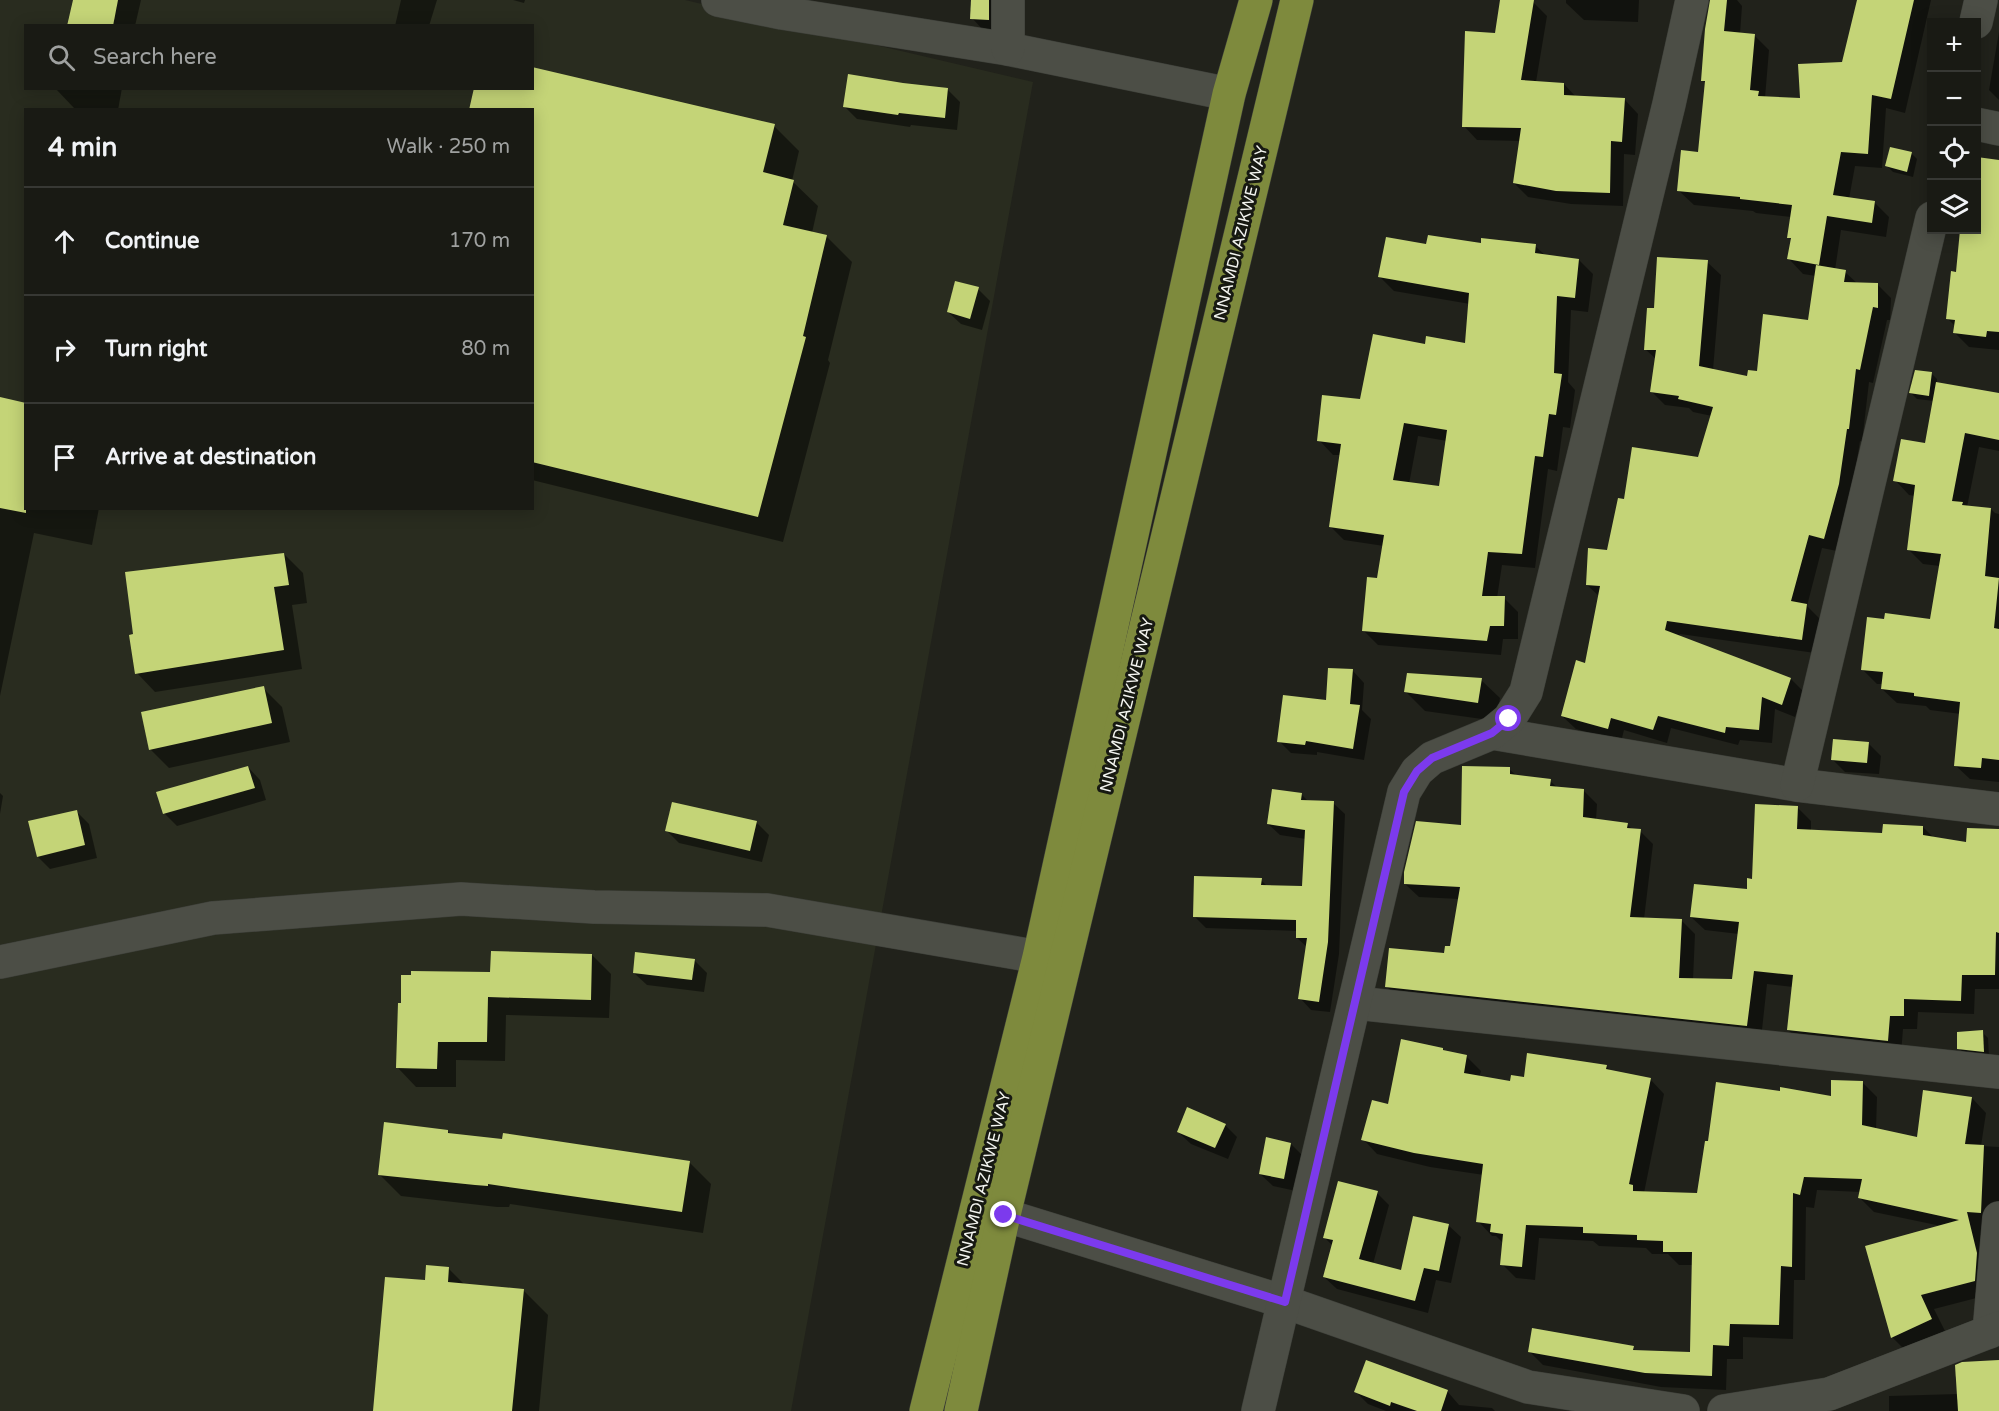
<!DOCTYPE html>
<html lang="en">
<head>
<meta charset="utf-8">
<style>
	:root { --surface:#191a14; --page:#22231d; --text:#f1f3f6; --muted:#9fa1a0; --line:#373834 }
	body { margin:0; font-family:"Varela Round",sans-serif; background:var(--page); color:var(--text) }
	.controls { position:absolute; right:18px; top:18px; display:grid; overflow:hidden; border-radius:0px; box-shadow:0 3px 15px #0003 }
	.controls button { width:54px; height:54px; display:grid; place-items:center; padding:0; border:0; border-bottom:2px solid var(--line); background:var(--surface); color:var(--text); font:30px sans-serif }
	.stop { position:absolute; width:18px; height:18px; margin:-14px; border:4px solid #7c3aed; border-radius:50%; background:#fff }
	.stop.end { background:#7c3aed; border-color:#fff; box-shadow:0 2px 6px #0008 }
	.list { margin:0; padding:0; list-style:none }
	h2 { display:flex; justify-content:space-between; align-items:center; height:78px; margin:0; padding:0 24px; font-size:26px }
	h2 small { font-size:20px; font-weight:400; color:var(--muted) }
	.list li { display:grid; grid-template-columns:39px 1fr auto; gap:18px; align-items:center; box-sizing:border-box; height:108px; padding:0 24px; border-top:2px solid var(--line) }
	.list b { display:block; font-size:22px; white-space:nowrap }
	.list em { font-size:20px; font-style:normal; color:var(--muted) }
	.icon { flex:none; width:33px; height:33px; fill:none; stroke:currentColor; stroke-width:2; stroke-linecap:round; stroke-linejoin:round }
	.map { position:relative; flex:none; width:1999px; height:1411px; overflow:hidden }
	.search { position:absolute; background:var(--surface); box-shadow:0 3px 15px #0003; left:24px; top:24px; width:510px; height:66px; display:flex; align-items:center; gap:15px; box-sizing:border-box; padding:0 21px; border-radius:0px; color:var(--muted); font-size:22px }
	.panel { position:absolute; background:var(--surface); box-shadow:0 3px 15px #0003; left:24px; top:108px; width:510px; height:402px; border-radius:0px }
	.map>svg:first-child { display:block }
	.built { fill:#292c1f; fill-rule:evenodd }
	.shadow { fill:#0007; fill-rule:evenodd }
	.building { fill:#c4d477; fill-rule:evenodd }
	.lines { fill:none; stroke-linecap:round; stroke-linejoin:round }
	.minor-casing { stroke:#3d3f39; stroke-width:34 }
	.highway-casing { stroke:#3d3f39; stroke-width:34 }
	.minor { stroke:#4c4e46; stroke-width:33 }
	.highway { stroke:#7e8a3d; stroke-width:33 }
	.route { stroke:#7c3aed; stroke-width:8 }
	.labels { text-anchor:middle; dominant-baseline:central; stroke-width:6; stroke-linejoin:round; paint-order:stroke }
	.street-label { font-size:16px; fill:#f4f5f0; stroke:#171912 }
</style>
</head>
<body>
<div class="map">
<svg width="1999" height="1411" viewBox="0 0 1999 1411">
	<rect width="100%" height="100%" fill="#21221b"/>
	<path class="built" d="M0,0H685L1033,82L791,1411H0ZM26,26H532V88H26ZM26,110H532V508H26Z"/>
	<g class="shadow">
		<path d="M74,0H141L135,26H69Z"/>
		<path d="M401,0H437L429,26H395Z"/>
		<path d="M513,0H525L524,3Z"/>
		<path d="M972,0H1005L1001,32L984,31L972,18Z"/>
		<path d="M1502,0L1533,2L1547,16L1536,82L1564,84L1576,97L1625,100L1638,114L1635,155L1624,154L1623,206L1571,204L1528,197L1514,183L1521,141L1477,140L1464,126L1496,35Z"/>
		<path d="M1566,0H1639L1638,22L1584,20L1566,3Z"/>
		<path d="M1712,0H1737L1742,6L1740,34L1754,35L1769,50L1765,98L1802,100L1843,63L1858,0H1931L1905,113L1886,108L1882,168L1855,166L1849,199L1874,202L1889,217L1886,237L1841,230L1835,270L1845,272L1858,284L1878,285L1891,298L1890,320H1887L1873,383L1869,382L1862,442L1860,441L1851,498L1837,551L1822,548L1807,606L1820,619L1815,653L1680,634L1679,637L1791,679L1804,692L1795,717L1775,709L1772,743L1740,740L1738,745L1671,728L1667,743L1624,730L1621,742L1576,729L1562,716L1586,665L1600,597L1587,585L1609,551L1625,501L1699,459L1712,416L1693,412L1689,408L1665,405L1651,391L1656,359L1645,349L1655,310L1707,262L1721,275L1713,370L1748,378L1758,372L1809,321L1816,276L1803,274L1789,259L1792,240L1788,237L1791,217L1756,213L1753,211L1694,205L1679,191L1699,153L1707,84L1702,80Z"/>
		<path d="M1999,32V100L1989,90Z"/>
		<path d="M55,88H122L118,110L74,108Z"/>
		<path d="M475,88L774,126L799,151L792,181L818,206L812,233L827,237L852,262L828,360L830,363L783,542L532,480V110Z"/>
		<path d="M948,90L960,102L957,130L911,125L910,127L857,119L844,106Z"/>
		<path d="M1911,153L1917,159L1913,177L1893,172L1887,166Z"/>
		<path d="M1976,159L1999,162V350L1969,347L1955,333L1956,327L1948,319L1957,273L1961,230H1976Z"/>
		<path d="M1482,245L1535,246L1546,256L1579,260L1593,274L1588,312L1571,310L1568,382L1575,390L1570,428L1563,427L1557,471L1548,469L1535,568L1502,565L1497,598H1504L1518,612V639H1503L1501,655L1378,645L1364,631L1379,580L1384,546L1344,540L1330,526L1341,455H1333L1319,440L1426,346L1466,344L1470,304L1394,291L1380,277L1428,246ZM1418,436L1447,441L1440,488L1409,484Z"/>
		<path d="M978,289L990,301L982,330L961,324L948,312Z"/>
		<path d="M1931,373L1937,379V383L1999,395V451L1979,447L1967,507L1991,509L1995,513L1999,514V782L1970,779L1955,765L1961,714L1930,710L1926,706L1897,703L1882,689L1883,684H1877L1862,669L1931,620L1940,566L1923,564L1908,549L1915,496L1909,495L1895,480L1926,445L1934,401L1917,399L1911,393Z"/>
		<path d="M0,398L26,508H99L92,545L34,533L0,696Z"/>
		<path d="M284,554L303,573L307,603L292,605L302,669L155,692L137,673Z"/>
		<path d="M1353,671L1364,683L1362,710L1371,719L1364,760L1317,752V755L1291,753L1279,741L1327,702Z"/>
		<path d="M1481,680L1500,698L1496,721L1425,711L1406,692Z"/>
		<path d="M263,688L282,707L290,742L169,768L150,749Z"/>
		<path d="M1868,743L1881,756L1879,774L1845,772L1832,759Z"/>
		<path d="M248,767L260,780L266,800L177,826L164,813Z"/>
		<path d="M1509,769L1517,776L1550,781L1558,788L1583,790L1597,804L1596,820L1627,824L1633,830L1640,831L1653,844L1644,919L1681,920L1695,934L1693,980L1733,981L1739,934L1705,930L1691,917L1748,891L1798,808L1811,821V831L1884,835L1923,827L1937,841L1999,890V989H1975L1974,1014L1918,1012L1917,1029H1903L1901,1054L1802,1043L1788,1030L1793,987L1767,984L1761,1039L1401,1000L1387,987L1446,954L1451,948L1459,899L1419,897L1405,884L1462,827Z"/>
		<path d="M0,793L3,796L0,814Z"/>
		<path d="M1301,794L1309,802L1333,803L1345,814L1339,954L1330,1012L1311,1010L1300,998L1307,947L1297,938L1298,931L1206,928L1195,917L1261,880L1268,887L1304,888L1306,839L1280,835L1268,824Z"/>
		<path d="M76,811L89,824L97,858L50,869L38,857Z"/>
		<path d="M756,822L769,835L762,862L679,843L667,831Z"/>
		<path d="M592,955L611,974L609,1018L506,1015L505,1061L456,1060V1087H416L398,1068L492,974Z"/>
		<path d="M694,960L707,973L704,992L647,985L634,973Z"/>
		<path d="M1982,1032L1988,1038L1989,1057L1965,1054L1959,1048Z"/>
		<path d="M1443,1049L1446,1052L1466,1056L1481,1071L1479,1078L1511,1083L1606,1066L1611,1071L1650,1079L1664,1094L1644,1193L1698,1195L1832,1098L1863,1083L1877,1097L1876,1130L1918,1139L1972,1098L1986,1113L1981,1146L1999,1147V1220L1988,1295L1934,1309L1946,1333L1906,1351L1892,1337L1941,1226L1874,1212L1860,1198L1861,1192L1817,1190L1814,1208L1806,1207L1805,1280H1794L1793,1339L1743,1337V1359H1727L1726,1390L1661,1387L1543,1365L1529,1351L1633,1348L1637,1352L1691,1354L1693,1265H1679L1668,1254H1652L1646,1248L1599,1246L1593,1241L1539,1238L1535,1280L1516,1278L1502,1264L1504,1244L1496,1236H1492L1478,1221L1484,1175L1430,1167L1377,1154L1363,1139L1389,1106Z"/>
		<path d="M1225,1125L1237,1137L1228,1159L1191,1144L1178,1132Z"/>
		<path d="M447,1131L451,1134L689,1162L711,1184L703,1233L510,1204L509,1207H497L401,1196L379,1174Z"/>
		<path d="M1291,1144L1303,1156L1296,1191L1273,1186L1260,1174Z"/>
		<path d="M1377,1193L1389,1205L1373,1264L1402,1272L1448,1225L1461,1237L1451,1283L1436,1280L1428,1313L1337,1289L1324,1277L1333,1246L1324,1237Z"/>
		<path d="M448,1268L465,1285L523,1290L548,1315L539,1411H375L426,1282Z"/>
		<path d="M1999,1362V1411H1889V1396L1958,1394Z"/>
		<path d="M1447,1391L1459,1405L1492,1408L1495,1411H1386L1368,1404L1356,1392Z"/>
	</g>
	<g class="building">
		<path d="M73,0H118L113,26H67Z"/>
		<path d="M971,0H989V20L970,19Z"/>
		<path d="M1500,0H1534L1521,80L1564,83V95L1625,98L1622,142L1611,141L1610,193L1556,191L1513,183L1521,128L1462,127L1465,31L1495,33Z"/>
		<path d="M1710,0H1727L1724,31L1755,34L1750,90L1759,91L1758,96L1800,98L1798,64L1842,62L1857,0H1914L1891,99L1872,95L1868,154L1841,152L1833,195L1875,201L1872,223L1827,216L1819,265L1787,259L1791,238H1787L1792,205L1740,199V197L1677,191L1681,150L1698,152L1705,81H1701L1705,29Z"/>
		<path d="M532,67L775,124L763,172L794,180L783,225L827,235L803,336L806,337L758,517L532,462V110H469L474,88H532Z"/>
		<path d="M848,74L903,83L948,88L945,118L899,113L898,115L843,107Z"/>
		<path d="M1890,147L1912,152L1907,172L1885,166Z"/>
		<path d="M1977,157L1999,160V332L1987,331L1986,337L1953,333L1955,320L1946,319L1951,271L1956,272L1960,230H1977Z"/>
		<path d="M1428,235L1481,243V238L1536,244L1535,253L1579,259L1575,298L1557,296L1554,373L1562,374L1556,415L1549,414L1543,457L1535,456L1522,554L1488,552L1482,596H1505L1504,626H1490L1487,641L1362,631L1367,577L1377,578L1384,535L1329,527L1341,444L1317,441L1322,395L1360,399L1373,334L1425,344L1426,336L1465,343L1469,293L1378,277L1386,237L1426,244ZM1404,423L1447,430L1439,486L1393,480Z"/>
		<path d="M1657,257L1708,260L1699,366L1747,376L1748,370L1757,371L1763,314L1808,320L1816,265L1846,270L1844,282L1878,283V308L1873,307L1860,370L1856,369L1849,429H1847L1839,484L1824,539L1809,535L1791,601L1807,604L1802,640L1667,621L1665,630L1791,678L1782,705L1762,697L1759,730L1726,727L1725,733L1658,716L1653,730L1611,718L1608,729L1561,716L1576,660L1585,663L1600,586L1586,585L1588,548L1607,550L1618,498L1624,499L1632,447L1698,457L1713,407L1678,399L1679,396L1650,392L1656,350H1644L1647,308H1654Z"/>
		<path d="M955,281L979,287L970,319L947,312Z"/>
		<path d="M1915,370L1932,372L1929,396L1909,393Z"/>
		<path d="M1936,382L1999,393V440L1965,433L1952,501L1963,502L1962,505L1991,508L1985,576L1999,578L1994,628L1999,629V760L1982,758L1981,768L1954,766L1960,702L1914,696V693L1881,689L1883,672L1861,670L1867,617L1884,619L1885,613L1930,619L1941,554L1907,550L1915,485L1893,481L1901,439L1925,443Z"/>
		<path d="M0,397L26,403V513L0,508Z"/>
		<path d="M284,553L289,585L274,587L284,650L135,674L129,635L133,634L125,572Z"/>
		<path d="M1328,668L1353,669L1350,704L1360,705L1353,749L1306,741L1305,745L1277,742L1283,695L1326,700Z"/>
		<path d="M1407,673L1482,678L1478,703L1404,692Z"/>
		<path d="M264,686L272,723L149,750L141,712Z"/>
		<path d="M1833,739L1869,742L1867,763L1831,760Z"/>
		<path d="M248,766L255,788L163,814L156,792Z"/>
		<path d="M1462,766L1510,767V774L1551,779L1550,786L1584,789L1583,817L1628,823L1627,828L1641,829L1630,917L1682,919L1679,978L1732,979L1739,922L1690,917L1694,884L1747,889V878L1752,879L1755,804L1798,806L1797,829L1882,833L1883,824L1923,826V835L1966,842L1967,828L1999,829V933L1996,932L1995,975H1962L1961,1001L1904,999V1016H1890L1888,1041L1787,1030L1793,975L1754,971L1747,1026L1385,987L1389,948L1444,953L1445,946H1450L1460,887L1404,884V872L1416,821L1461,825Z"/>
		<path d="M1272,789L1302,793L1301,800L1334,801L1328,942L1319,1002L1298,999L1307,938H1296V920L1193,917L1194,876L1262,878L1261,885L1302,886L1305,830L1267,824Z"/>
		<path d="M672,802L757,821L750,851L665,831Z"/>
		<path d="M77,810L85,845L37,857L28,821Z"/>
		<path d="M491,951L592,954L591,1000L488,997L487,1042H438L437,1069L396,1068L398,1003H401V975H411V971L490,972Z"/>
		<path d="M635,952L695,959L692,980L633,973Z"/>
		<path d="M1983,1030L1984,1052L1957,1049V1032Z"/>
		<path d="M1401,1039L1443,1048V1050L1467,1055L1464,1073L1510,1081L1511,1075L1524,1077L1527,1053L1607,1065L1606,1069L1651,1078L1629,1184L1633,1185V1191L1697,1193L1705,1141H1708L1716,1082L1780,1091V1087L1831,1096V1080L1863,1081L1862,1125L1917,1137L1923,1090L1972,1097L1965,1144L1984,1145L1981,1213L1967,1212L1977,1253L1975,1281L1921,1295L1932,1319L1891,1338L1865,1246L1959,1220L1858,1198L1862,1179L1804,1177L1800,1195L1793,1193L1792,1267L1781,1266L1779,1325L1730,1324L1729,1346L1713,1345L1712,1376L1645,1373L1528,1352L1532,1328L1634,1346L1633,1350L1690,1352L1692,1252H1663V1241L1637,1240V1235L1583,1233V1227L1526,1225L1522,1267L1500,1265L1503,1234L1490,1232L1491,1224L1476,1222L1483,1164L1414,1153L1361,1140L1372,1100L1388,1104Z"/>
		<path d="M1187,1107L1226,1124L1215,1148L1177,1132Z"/>
		<path d="M384,1122L448,1130V1133L502,1139L503,1133L690,1161L682,1212L488,1184V1186L475,1185L378,1175Z"/>
		<path d="M1266,1137L1291,1143L1284,1179L1259,1174Z"/>
		<path d="M1338,1181L1378,1191L1359,1259L1401,1270L1413,1216L1449,1224L1439,1271L1424,1268L1415,1301L1323,1277L1333,1240L1323,1238Z"/>
		<path d="M426,1265L449,1267L448,1282L524,1289L512,1411H373L385,1277L425,1280Z"/>
		<path d="M1366,1360L1448,1390L1441,1411H1417L1391,1402L1390,1406L1354,1392Z"/>
		<path d="M1999,1360V1411H1958L1955,1365L1962,1362Z"/>
	</g>
	<g class="lines">
		<defs>
			<g id="minor">
				<path d="M718,0L782,13L1008,49L1229,94"/>
				<path d="M1976,22L1981,0"/>
				<path d="M1008,49V0"/>
				<path d="M1976,124L1999,129"/>
				<path d="M1492,733L1797,785L1999,809"/>
				<path d="M1797,785L1932,218"/>
				<path d="M0,962L213,918L461,899L594,907L767,910L1039,957"/>
				<path d="M1356,1003L1999,1072"/>
				<path d="M1004,1215L1285,1302L1528,1387L1683,1411"/>
				<path d="M1989,1332L1999,1218"/>
				<path d="M1258,1411L1404,792L1417,771L1432,758L1492,733L1509,719L1526,692L1669,104L1692,0"/>
				<path d="M1724,1411L1829,1394L1999,1328"/>
			</g>
			<g id="highway">
				<path d="M926,1411L1039,957L1229,94L1256,0"/>
				<path d="M961,1411L1004,1215L1297,0"/>
			</g>
		</defs>
		<use href="#minor" class="minor-casing"/>
		<use href="#highway" class="highway-casing"/>
		<use href="#minor" class="minor"/>
		<use href="#highway" class="highway"/>
	</g>
	<g class="lines">
		<path class="route" d="M1004,1215L1285,1302L1404,792L1417,771L1432,758L1492,733L1509,719"/>
	</g>
	<g class="labels">
		<g class="street-label">
			<text transform="translate(1241 233) rotate(-76)">NNAMDI AZIKWE WAY</text>
			<text transform="translate(1127 705) rotate(-76)">NNAMDI AZIKWE WAY</text>
			<text transform="translate(984 1179) rotate(-76)">NNAMDI AZIKWE WAY</text>
		</g>
	</g>
</svg>
<div class="controls">
<button>+</button>
<button>−</button>
<button><svg class="icon" aria-label="locate" viewBox="0 0 24 24"><circle cx="12" cy="12" r="6"/><path d="M12 2v4M12 18v4M2 12h4M18 12h4"/></svg></button>
<button><svg class="icon" aria-label="layers" viewBox="0 0 24 24"><path d="M12 4l9 5-9 5-9-5zM3 14l9 5 9-5"/></svg></button>
</div>
<div class="stop" style="left:1509px;top:719px"></div>
<div class="stop end" style="left:1004px;top:1215px"></div>
<div class="search"><svg class="icon" aria-label="search" viewBox="0 0 24 24"><circle cx="10" cy="10" r="6"/><path d="M15 15l6 6"/></svg>Search here</div>
<section class="panel">
<h2>4 min<small>Walk · 250 m</small></h2>
<ul class="list">
<li><svg class="icon" aria-label="ahead" viewBox="0 0 24 24"><path d="M12 20V5M6 11l6-6 6 6"/></svg><div><b>Continue</b></div><em>170 m</em></li>
<li><svg class="icon" aria-label="right" viewBox="0 0 24 24"><path d="M7 20v-9h11M14 6l5 5-5 5"/></svg><div><b>Turn right</b></div><em>80 m</em></li>
<li><svg class="icon" aria-label="arrive" viewBox="0 0 24 24"><path d="M6 21V4h12l-3 4 3 4H6"/></svg><div><b>Arrive at destination</b></div></li>
</ul>
</section>
</div>
</body>
</html>
